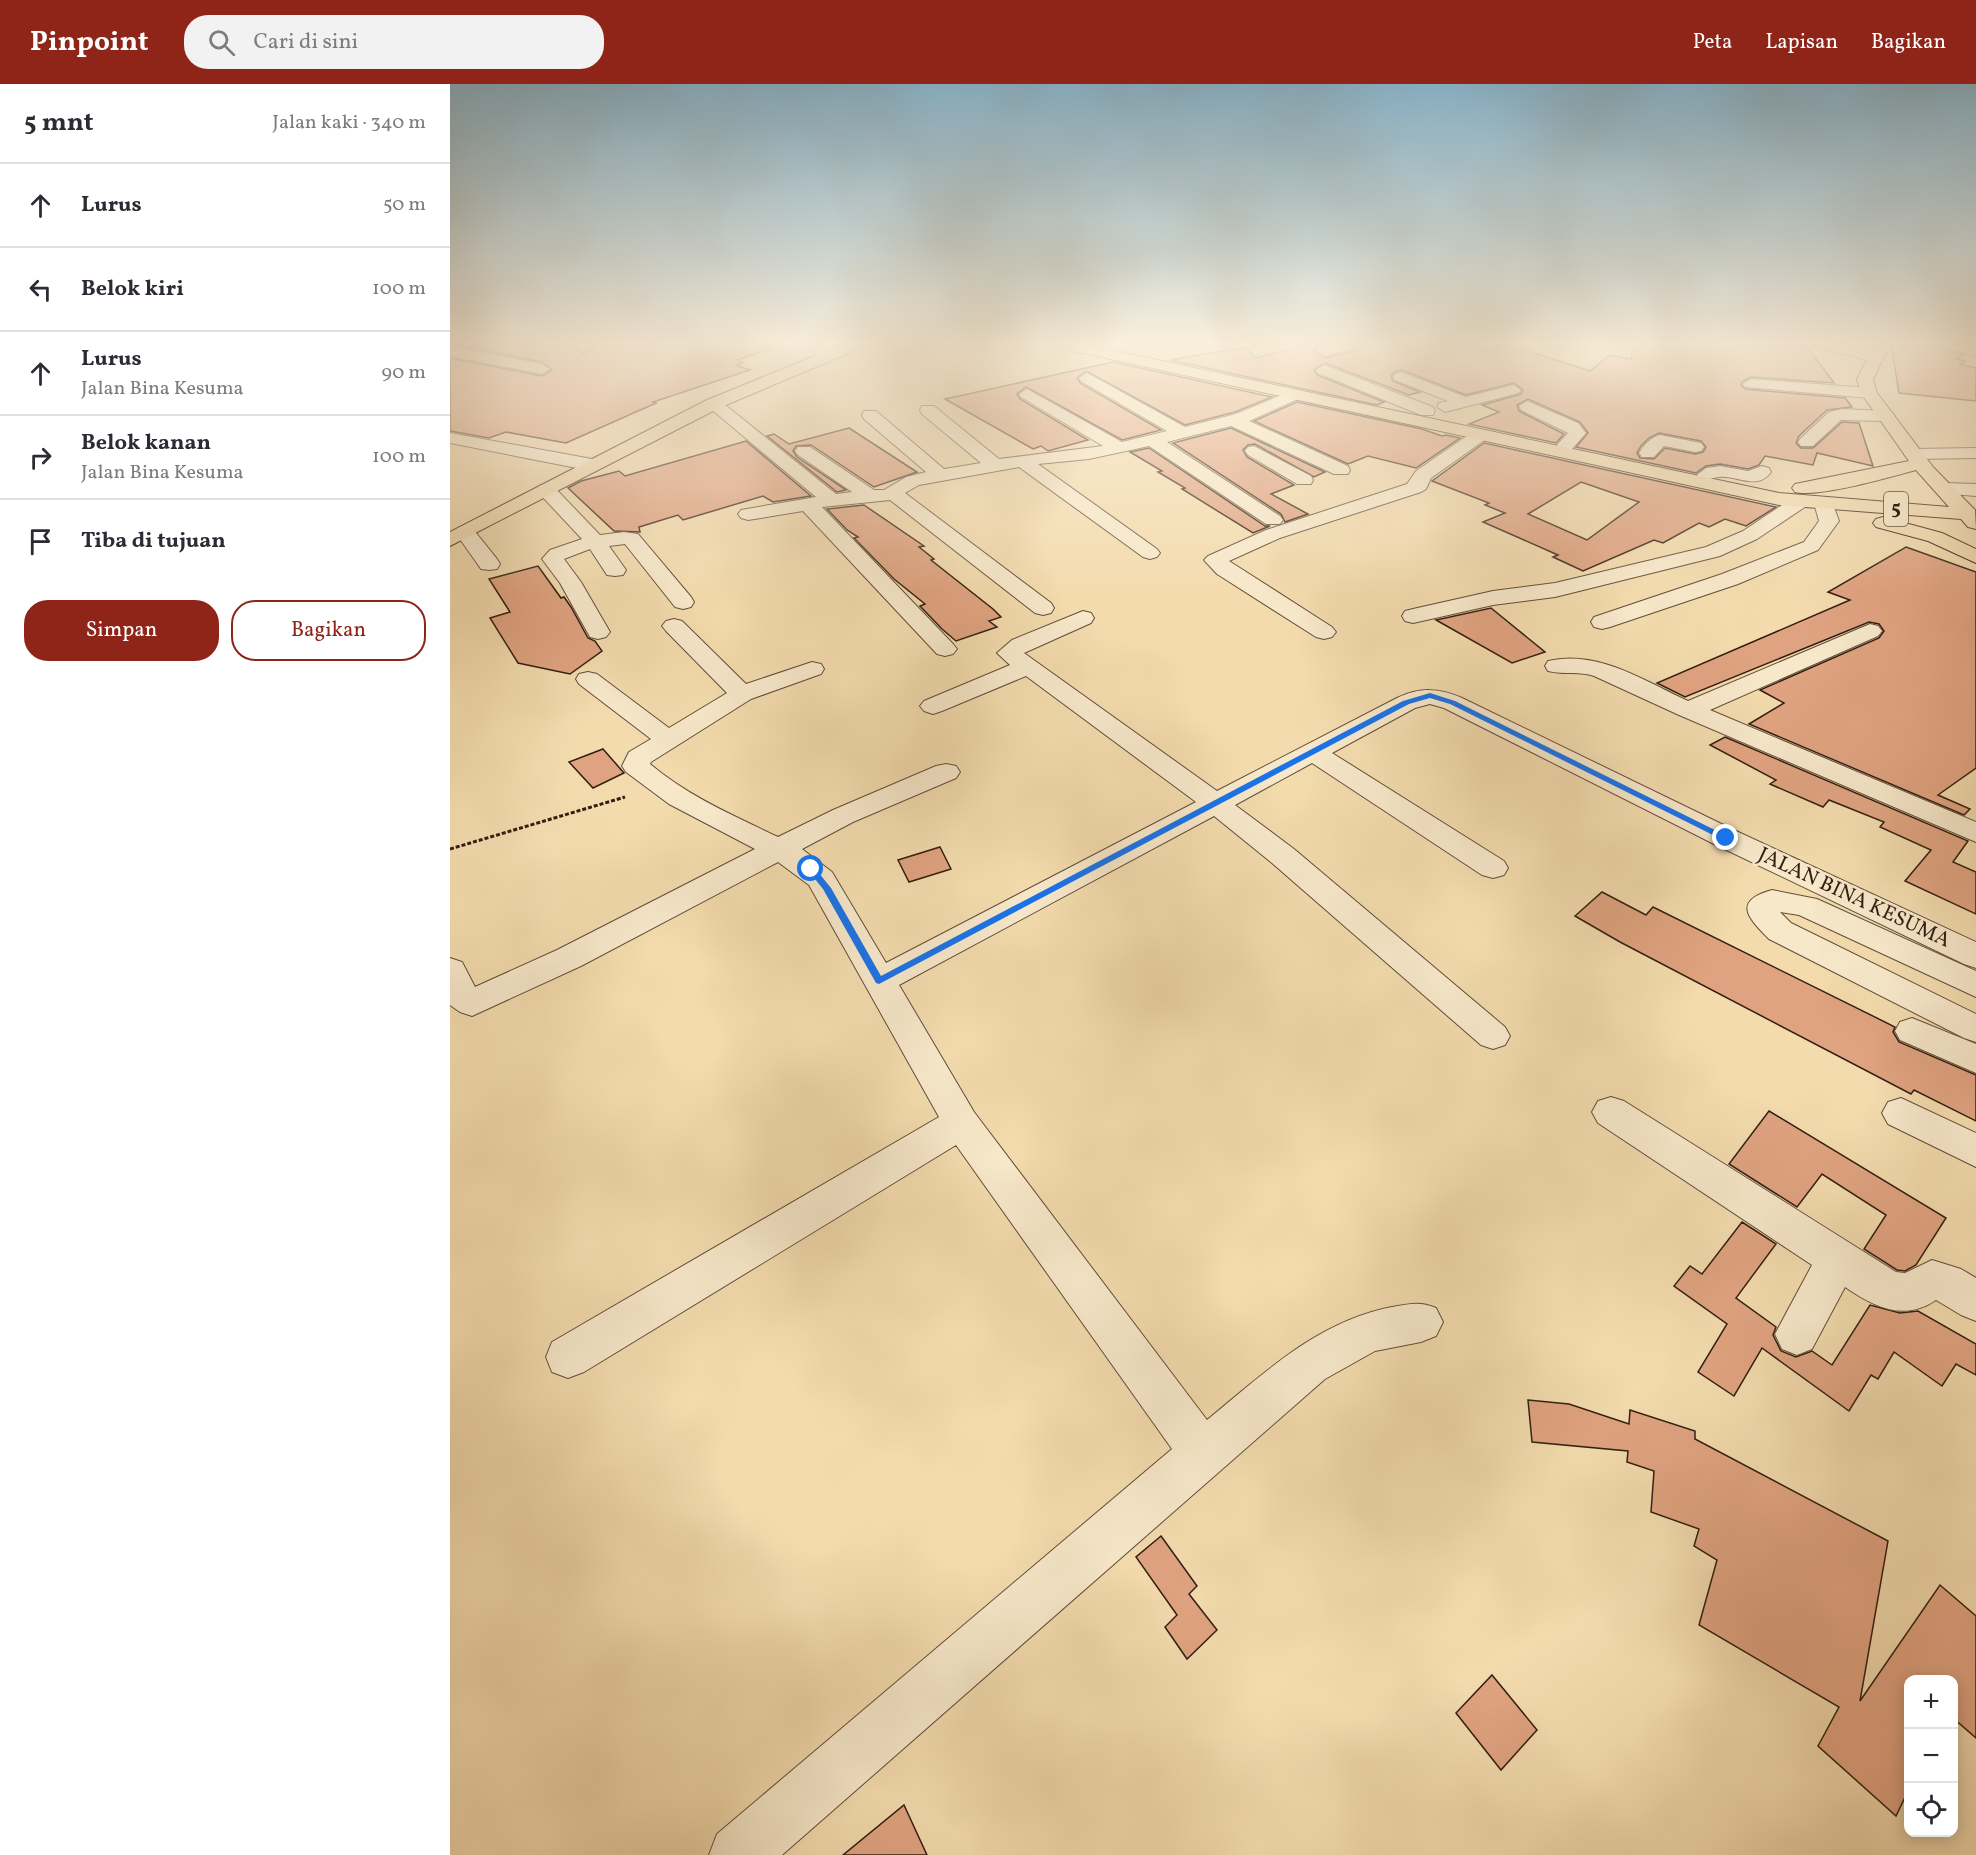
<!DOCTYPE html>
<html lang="id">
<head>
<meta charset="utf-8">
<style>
	:root { --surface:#fff; --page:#f2f2f3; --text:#2b2b33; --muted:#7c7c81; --line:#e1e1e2; --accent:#8f2418 }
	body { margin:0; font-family:Vollkorn,serif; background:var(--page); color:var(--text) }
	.controls { position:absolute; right:18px; bottom:18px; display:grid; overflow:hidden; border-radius:12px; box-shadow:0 3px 15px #0003 }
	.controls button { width:54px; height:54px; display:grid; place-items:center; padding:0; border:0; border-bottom:2px solid var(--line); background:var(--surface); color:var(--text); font:30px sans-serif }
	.stop { position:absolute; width:18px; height:18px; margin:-14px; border:4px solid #1a73e8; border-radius:50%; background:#fff }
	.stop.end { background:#1a73e8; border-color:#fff; box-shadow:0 2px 6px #0008 }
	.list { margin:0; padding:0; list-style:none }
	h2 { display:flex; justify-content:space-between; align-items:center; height:78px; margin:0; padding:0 24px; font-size:26px }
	h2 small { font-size:20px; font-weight:400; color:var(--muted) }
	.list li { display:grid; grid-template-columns:39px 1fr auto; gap:18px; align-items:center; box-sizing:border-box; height:84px; padding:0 24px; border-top:2px solid var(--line) }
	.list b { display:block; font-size:22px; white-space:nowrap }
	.list p { margin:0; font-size:20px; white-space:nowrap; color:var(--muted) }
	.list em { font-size:20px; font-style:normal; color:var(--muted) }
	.actions { display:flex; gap:12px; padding:18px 24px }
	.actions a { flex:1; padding:14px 0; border:2px solid var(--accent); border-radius:24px; text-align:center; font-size:21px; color:var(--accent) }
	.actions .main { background:var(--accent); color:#fff }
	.icon { flex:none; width:33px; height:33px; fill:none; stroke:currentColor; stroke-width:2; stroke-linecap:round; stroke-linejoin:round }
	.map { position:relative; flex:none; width:1526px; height:1771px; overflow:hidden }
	header { display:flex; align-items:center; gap:36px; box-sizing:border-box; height:84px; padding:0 30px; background:var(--accent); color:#fff }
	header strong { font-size:28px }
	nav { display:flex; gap:33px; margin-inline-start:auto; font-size:21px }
	.search { width:420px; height:54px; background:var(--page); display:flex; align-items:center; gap:15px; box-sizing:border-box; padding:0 21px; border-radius:24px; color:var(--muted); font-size:22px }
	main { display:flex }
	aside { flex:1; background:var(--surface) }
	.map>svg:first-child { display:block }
	.building { fill:#e0a381; stroke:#321e11; stroke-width:1.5; fill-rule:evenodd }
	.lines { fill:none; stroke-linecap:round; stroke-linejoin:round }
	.minor-casing { stroke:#624d38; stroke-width:2 }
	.highway-casing { stroke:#321e11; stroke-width:2 }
	.path { stroke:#321e11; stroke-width:3; stroke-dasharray:4 2; stroke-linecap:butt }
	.minor { fill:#f7e8ca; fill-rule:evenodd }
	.highway { fill:#f3dbae; fill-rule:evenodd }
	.route { fill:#1a73e8 }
	.labels { text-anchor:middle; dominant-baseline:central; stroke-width:5; stroke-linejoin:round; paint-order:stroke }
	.shield { fill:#f7e8ca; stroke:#6d5b48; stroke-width:1.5 }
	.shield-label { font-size:20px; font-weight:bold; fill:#321e11 }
	.street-label { font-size:21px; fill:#321e11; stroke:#f7e8ca }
</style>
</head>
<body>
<header>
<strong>Pinpoint</strong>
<div class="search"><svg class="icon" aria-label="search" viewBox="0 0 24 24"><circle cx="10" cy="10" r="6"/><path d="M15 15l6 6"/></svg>Cari di sini</div>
<nav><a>Peta</a><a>Lapisan</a><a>Bagikan</a></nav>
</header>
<main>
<aside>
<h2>5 mnt<small>Jalan kaki · 340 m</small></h2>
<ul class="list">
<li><svg class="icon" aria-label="ahead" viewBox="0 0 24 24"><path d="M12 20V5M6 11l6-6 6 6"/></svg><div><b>Lurus</b></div><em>50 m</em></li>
<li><svg class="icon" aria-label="left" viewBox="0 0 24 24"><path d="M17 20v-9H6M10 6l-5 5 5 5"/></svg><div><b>Belok kiri</b></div><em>100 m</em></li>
<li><svg class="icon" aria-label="ahead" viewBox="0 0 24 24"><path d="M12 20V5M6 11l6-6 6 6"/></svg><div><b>Lurus</b><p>Jalan Bina Kesuma</p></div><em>90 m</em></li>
<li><svg class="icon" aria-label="right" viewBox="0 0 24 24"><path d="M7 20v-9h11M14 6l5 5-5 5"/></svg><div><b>Belok kanan</b><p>Jalan Bina Kesuma</p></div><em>100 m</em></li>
<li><svg class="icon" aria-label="arrive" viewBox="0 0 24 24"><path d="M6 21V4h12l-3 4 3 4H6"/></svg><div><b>Tiba di tujuan</b></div></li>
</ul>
<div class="actions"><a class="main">Simpan</a><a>Bagikan</a></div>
</aside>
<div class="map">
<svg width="1526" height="1771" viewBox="0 0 1526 1771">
	<rect width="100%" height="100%" fill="#f3dbae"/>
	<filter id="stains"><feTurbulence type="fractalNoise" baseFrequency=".00333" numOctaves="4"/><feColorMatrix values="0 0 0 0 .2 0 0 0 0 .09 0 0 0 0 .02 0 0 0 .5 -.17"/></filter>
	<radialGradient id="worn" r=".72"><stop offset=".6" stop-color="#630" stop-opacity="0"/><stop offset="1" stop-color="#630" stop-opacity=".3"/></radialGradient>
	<g class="building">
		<path d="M3,260H118L133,270L143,265V260H322V264L287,276L293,279L286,281L300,286L203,318L206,319L116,359L56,348L39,354L0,347V274L92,292L102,286L92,278Z"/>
		<path d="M860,260H874L867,262L864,267L875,274L910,265L913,260H1014L1033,267H1044L1052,262H1062L1140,287L1160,271L1181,275L1183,260H1355L1384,299L1301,293L1292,298L1291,301L1295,305L1395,314L1402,323L1377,326L1349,352L1346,359L1351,364H1363L1392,338L1409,339L1423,382L1367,369L1363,381L1315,372L1309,381L1298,385L1270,380L1256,382L1246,389L1126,363L1138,349L1130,338L1078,315L1067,321L1069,327L1114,350L1106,359L1019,340L1049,328L1032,321L1071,310L1073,306L1064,299L1016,311L952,286L944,288L941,292L943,297L970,308L959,311L875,279L864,286L867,291L934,318L927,321L720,276L795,263L805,274ZM1209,349L1251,357L1256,363L1253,368L1245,370L1215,364L1204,375L1190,374L1187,369L1191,362L1199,354Z"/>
		<path d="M1445,260H1488L1491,265L1514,271L1506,275L1515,277L1510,280L1526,284V317L1449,309L1442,266Z"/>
		<path d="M663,278L822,313L785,328L735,341L636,287L627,294L630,299L711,346L672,356L576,303L567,310L570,315L638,356L598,367L591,362L583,365L495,315Z"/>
		<path d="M847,318L972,345L992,352L996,351L1010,354L966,384L918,372L898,380L804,337Z"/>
		<path d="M399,344L467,388L424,403L361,361L346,362L343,367L347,373L396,406L387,408L317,352L324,350L339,360Z"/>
		<path d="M781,344L875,388L864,393L805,360L798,361L793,366L797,373L844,401L821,410L858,430L835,438L831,430L723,359Z"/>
		<path d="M296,357L361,412L323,418L313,412L233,436L228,431L189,443L190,448L164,447L118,404L131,397L169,387L175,392Z"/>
		<path d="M1034,359L1326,423L1296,442L1275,435L1259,443L1249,439L1213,459L1204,456L1133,487L1103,473L1108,471L1033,438L1055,429L1035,421L1039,419L982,397ZM1131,398L1189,418L1137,456L1078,430Z"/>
		<path d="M699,364L815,442H820L803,449L732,405L735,404L708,388L712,387L680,368Z"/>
		<path d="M414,421L474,462L469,463L484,475L481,476L543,525L551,533L539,537L547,543L506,557L492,545L470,522L475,520L444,495L404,454L408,453L397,446L377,425Z"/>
		<path d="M1456,463L1526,488V684L1488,711L1520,725L1514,731L1299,640L1334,619L1310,606L1429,554L1434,547L1429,540L1419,538L1235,613L1207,599L1400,516L1378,508Z"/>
		<path d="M88,482L111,514L114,513L121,523L138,554L145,557L152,567L120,590L68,579L40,534L60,528L39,495Z"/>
		<path d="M1041,524L1095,568L1062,579L986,536Z"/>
		<path d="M1275,653L1518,757L1503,778L1526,788V830L1455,797L1481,766L1430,743L1434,738L1379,716L1373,723L1320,700L1326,696L1260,661Z"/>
		<path d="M153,665L174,689L143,704L119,678Z"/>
		<path d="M490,763L501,785L459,798L448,776Z"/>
		<path d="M1152,808L1196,831L1203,823L1445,943L1443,948L1449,958L1526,991V1037L1464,1006L1461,1010L1170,858L1125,832Z"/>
		<path d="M1319,1027L1496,1134L1466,1181L1455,1187L1447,1186L1414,1165L1436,1131L1372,1090L1347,1123L1279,1080Z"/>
		<path d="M1292,1138L1326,1160L1286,1214L1326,1243L1323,1251L1331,1267L1346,1273L1362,1267L1382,1281L1420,1221L1450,1229L1468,1227L1526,1260V1291L1506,1280L1492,1302L1444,1268L1428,1295L1421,1291L1399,1327L1312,1264L1284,1312L1248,1288L1277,1240L1224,1202L1240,1182L1252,1190Z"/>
		<path d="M1078,1316L1119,1320L1179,1340L1180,1326L1245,1347V1355L1438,1457L1410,1617L1490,1501L1526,1532V1654L1503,1634V1596H1458V1707L1446,1732L1368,1662L1389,1623L1249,1541L1267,1476L1244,1462L1249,1445L1201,1428L1204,1387L1177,1378L1178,1367L1082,1358Z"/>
		<path d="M711,1452L747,1502L739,1510L767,1546L737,1575L715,1543L727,1531L686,1473Z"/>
		<path d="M1042,1591L1087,1646L1051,1686L1006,1629Z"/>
		<path d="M454,1721L477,1771H393Z"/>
	</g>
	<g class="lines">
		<defs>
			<g id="minor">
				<path d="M120,260H140L142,263L134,268Z"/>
				<path d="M349,260H369L379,267L371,272Z"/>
				<path d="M883,260H911L909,263L874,272L866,267L869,264Z"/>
				<path d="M1032,260H1051L1043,265H1033Z"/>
				<path d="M1364,260H1392L1431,270L1434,273L1426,278L1366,263Z"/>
				<path d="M1490,260L1526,262V272L1492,263Z"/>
				<path d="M0,262L92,280L100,285L92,290L0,272Z"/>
				<path d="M874,281L983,323L985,327L983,331H971L868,289L866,286Z"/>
				<path d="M951,288L1016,313L1063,301L1071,306L1069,309L995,328L987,323L989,319L998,317L945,296L943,293L945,290Z"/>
				<path d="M637,289L735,343L786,330L836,309H848L850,312L848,315L799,337L898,382L900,386L898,390H884L781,342L717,358L830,432L833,436L830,440H816L699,362L639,375L588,380L707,465L710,469L707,473L700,475L693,473L569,383L469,401L455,409L601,519L604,524L601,529L593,531L585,529L440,416L372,423L503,560L507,565L503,570L495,572L487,570L353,427L298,436L291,434L288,430L291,426L366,413L255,320L263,315L269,316L386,410L402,408L348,371L345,367L348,363H360L424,406H434L456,393L476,388L414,335L412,331L414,327H426L494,385L531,379L472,330L470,326L472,322H484L549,375L653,362L571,313L569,310L577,305L672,358L717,347L631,297L629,294Z"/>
				<path d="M1301,295L1419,304L1427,309L1419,314L1295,303L1293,300Z"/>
				<path d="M1077,317L1128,339L1136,349L1122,365H1110L1107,361L1118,349L1071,326L1069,322Z"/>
				<path d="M1392,325L1436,327L1442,328L1445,332L1442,336L1436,337L1391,336L1363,362H1351L1348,358L1351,354L1379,328Z"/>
				<path d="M1030,346L1036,347L1039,351L1036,355L981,394L976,405L971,408L830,454L779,477L882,543L886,548L882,553L874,555L866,553L767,490L754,476L758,472L816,446L957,400L966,387L1024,347Z"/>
				<path d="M0,349L142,375L149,377L151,381L149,385L142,387L0,359Z"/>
				<path d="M1210,351L1251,359L1254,363L1251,367L1245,368L1214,362L1204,373H1192L1189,369C1194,361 1201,353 1210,351Z"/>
				<path d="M804,362L861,392L863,396L861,400H847L798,371L795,367L798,363Z"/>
				<path d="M1526,364V374L1463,375L1457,374L1454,370L1457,366L1463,365Z"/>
				<path d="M1270,382L1298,387L1312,382L1319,384L1321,388C1308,407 1287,391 1269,393C1261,394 1257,397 1249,395L1247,391L1256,384Z"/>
				<path d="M1495,399L1526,400V412L1488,409L1485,405L1488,401Z"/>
				<path d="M96,400L103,402L150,451L174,448L188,450L241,513L244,518L241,523L233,525L225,523L175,460L159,462L176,486L173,491L165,492L157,491L140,465L114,475L131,498L160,548L156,553L148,555L140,553L110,499L92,475L100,466L132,455L86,406L89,402Z"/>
				<path d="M1351,411L1358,413L1361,417L1358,421L1307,455L1270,472L1105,513L1043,521L963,539L955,537L952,532L955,527L963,525L1043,507L1105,499L1256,463L1293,447L1344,413Z"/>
				<path d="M1374,413L1381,415L1389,437L1368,466L1288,500L1160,543L1152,545L1144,543L1141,538L1144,533L1272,490L1354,458L1369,437L1364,419L1367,415Z"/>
				<path d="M15,442L22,444L47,475L50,480L47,485L39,486L31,485L5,448L8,444Z"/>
				<path d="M633,527L641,529L644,534L641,539L574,569L767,707L947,614C970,603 989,604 1012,614L1286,747L1526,858V884L1514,880L1266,761L994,624L980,620L965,624L882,669L1054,777L1058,784L1054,791L1043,794L1032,791L862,679L785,721L844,765L1055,943L1060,952L1055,961L1043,965L1031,961L822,779L764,732L449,901L524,1028L757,1336C813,1290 868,1237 942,1223C959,1220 970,1217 986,1224L993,1238L986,1252L971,1258L925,1267L875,1295L332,1771H259L267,1750L722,1365L506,1061L134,1288L118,1294L102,1288L96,1273L102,1258L489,1033L359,801L328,778L131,882L22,932L10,928L0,921V874L12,878L25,903L107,866L305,765L219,720L176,688L172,682L179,668L201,655L129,600L126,595L129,590L138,588L147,590L219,644L277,609L216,547L212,542L216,537L224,535L232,537L296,600L362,578L371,580L374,585L371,590L301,615L201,678L200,680C238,712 284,732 328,753L383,726L486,682L496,680L506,682L510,688L506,694L403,738L352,765L382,788L436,879L746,718L576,592L492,627L483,630L474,627L470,622L474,617L560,581L547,569L562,556Z"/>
				<path d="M1420,540L1428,542L1432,547L1428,552L1260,626L1526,738V758L1229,631L1144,592C1130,587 1114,591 1098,587L1095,582L1098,577C1147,565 1195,597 1238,617Z"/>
				<path d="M1322,806L1367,815L1526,887V913L1349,831L1330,828L1341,839L1526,930V958L1514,954L1319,855C1298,834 1282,817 1322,806Z"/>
				<path d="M1462,934L1526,960V989L1450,956L1445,947L1450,938Z"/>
				<path d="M1161,1013L1174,1017L1446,1188L1455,1189L1482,1176L1511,1185L1526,1194V1237L1511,1231L1486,1216C1454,1238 1424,1223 1395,1203L1362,1265L1347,1271L1332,1265L1325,1250L1362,1181L1148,1039L1142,1028L1148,1017Z"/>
				<path d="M1451,1014L1526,1049V1083L1438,1040L1432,1029L1438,1018Z"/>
			</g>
			<g id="highway">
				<path d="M394,260H415L413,263L269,324L0,462V448L257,316Z"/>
				<path d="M603,260H633L1329,409L1499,423L1466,386C1440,393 1368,414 1345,408L1342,404L1345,400L1459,377L1411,309L1407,296L1418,273L1428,260H1443L1433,274L1423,296L1427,309L1483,383L1525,426L1526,445L1518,443L1511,435L1329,421L610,264Z"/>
				<path d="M1433,433L1492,449L1526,465V479L1478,457L1426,443L1423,439L1426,435Z"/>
			</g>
		</defs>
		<use href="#minor" class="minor-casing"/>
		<use href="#highway" class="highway-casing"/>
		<path class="path" d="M0,765L175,713"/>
		<use href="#minor" class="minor"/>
		<use href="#highway" class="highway"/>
	</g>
	<linearGradient id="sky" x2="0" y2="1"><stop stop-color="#89b7d0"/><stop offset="0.51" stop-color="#faefdb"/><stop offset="1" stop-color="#faefdb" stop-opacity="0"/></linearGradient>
	<rect width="1526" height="508" fill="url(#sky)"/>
	<path class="route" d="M980,609L1005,617L1281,754L1273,756L1000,620L980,614L959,620L429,900L426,899L373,805L357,785L364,783L381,804L431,892L953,617Z"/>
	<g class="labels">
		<rect class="shield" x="1434" y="408" width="24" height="34" rx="4.5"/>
		<g class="shield-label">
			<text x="1446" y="425">5</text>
		</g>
		<g class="street-label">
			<text transform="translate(1404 814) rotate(25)">JALAN BINA KESUMA</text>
		</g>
	</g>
	<rect width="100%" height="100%" filter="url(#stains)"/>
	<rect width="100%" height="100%" fill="url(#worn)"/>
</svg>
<div class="controls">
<button>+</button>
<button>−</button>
<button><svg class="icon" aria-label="locate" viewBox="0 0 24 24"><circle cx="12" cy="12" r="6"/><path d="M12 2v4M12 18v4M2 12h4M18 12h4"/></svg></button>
</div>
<div class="stop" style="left:361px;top:785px"></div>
<div class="stop end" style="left:1276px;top:754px"></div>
</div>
</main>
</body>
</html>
